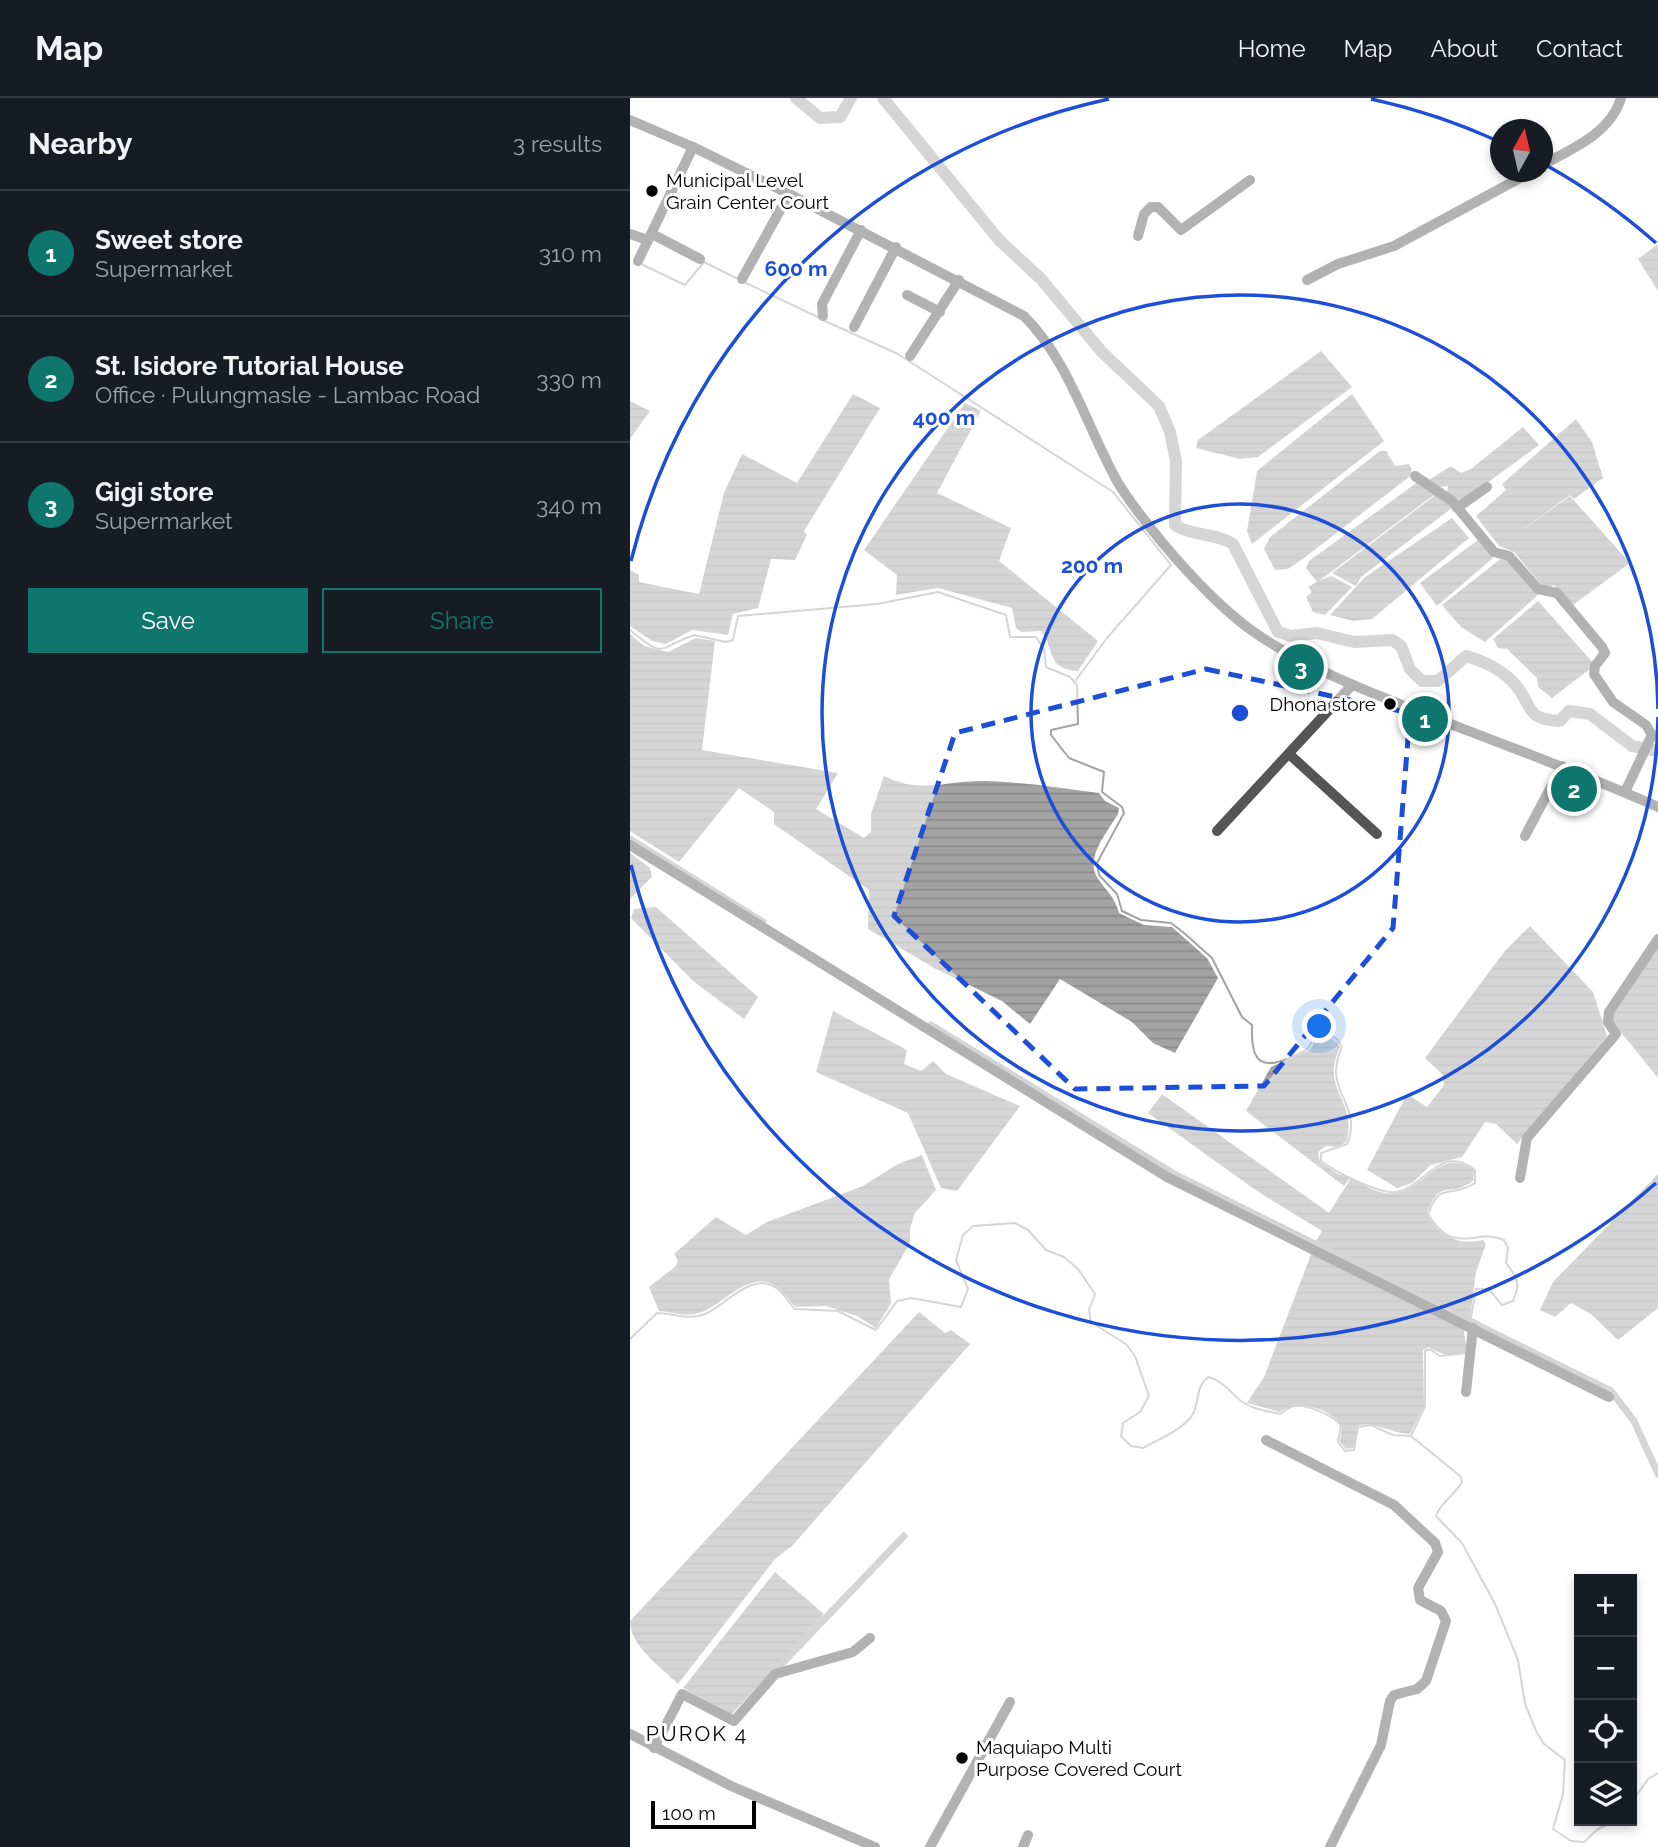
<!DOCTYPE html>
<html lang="en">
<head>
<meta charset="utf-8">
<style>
	:root { --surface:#171b24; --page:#20242c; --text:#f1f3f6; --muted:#9ea1a6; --line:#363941; --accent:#0f766e }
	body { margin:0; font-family:Raleway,sans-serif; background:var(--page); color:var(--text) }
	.controls { position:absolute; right:21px; bottom:21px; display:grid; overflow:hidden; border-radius:0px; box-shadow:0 4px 10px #0003 }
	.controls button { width:63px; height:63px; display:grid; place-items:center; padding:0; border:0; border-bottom:2px solid var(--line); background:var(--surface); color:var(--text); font:35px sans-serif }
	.compass { position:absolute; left:860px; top:21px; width:63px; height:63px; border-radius:50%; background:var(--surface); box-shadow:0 4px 10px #0003; rotate:8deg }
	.scale { position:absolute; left:21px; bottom:18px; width:105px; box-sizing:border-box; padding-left:7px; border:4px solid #000; border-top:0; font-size:19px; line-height:24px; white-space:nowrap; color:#000; -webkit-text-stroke:5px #fff; paint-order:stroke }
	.you { position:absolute; left:690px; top:929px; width:24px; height:24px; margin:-18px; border:5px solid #fff; border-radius:50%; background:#1a73e8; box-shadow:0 0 0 10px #1a73e833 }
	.badge { display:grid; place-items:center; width:46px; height:46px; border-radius:50%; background:var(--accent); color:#fff; font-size:23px; font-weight:700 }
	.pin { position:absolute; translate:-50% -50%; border:4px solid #fff; box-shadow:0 2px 7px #0006 }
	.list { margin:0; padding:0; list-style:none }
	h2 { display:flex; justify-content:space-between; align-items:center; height:91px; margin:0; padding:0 28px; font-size:30px }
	h2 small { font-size:23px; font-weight:400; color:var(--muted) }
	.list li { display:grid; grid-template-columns:46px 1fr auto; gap:21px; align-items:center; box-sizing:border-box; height:126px; padding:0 28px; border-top:2px solid var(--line) }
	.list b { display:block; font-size:26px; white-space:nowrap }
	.list p { margin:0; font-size:23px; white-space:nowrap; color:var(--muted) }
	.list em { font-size:23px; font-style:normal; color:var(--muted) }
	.actions { display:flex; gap:14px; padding:21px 28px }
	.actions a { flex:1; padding:16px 0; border:2px solid var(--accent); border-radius:0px; text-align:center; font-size:24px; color:var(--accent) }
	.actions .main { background:var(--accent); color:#fff }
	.icon { flex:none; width:38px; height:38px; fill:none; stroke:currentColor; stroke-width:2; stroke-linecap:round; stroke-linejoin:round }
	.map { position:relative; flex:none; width:1028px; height:1749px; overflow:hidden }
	header { display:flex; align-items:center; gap:42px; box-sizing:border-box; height:98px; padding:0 35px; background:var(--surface); border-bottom:2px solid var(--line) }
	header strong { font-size:33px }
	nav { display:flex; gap:38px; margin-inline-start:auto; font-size:24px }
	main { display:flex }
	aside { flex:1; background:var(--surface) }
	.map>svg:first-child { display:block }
	.water { fill:url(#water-rules) }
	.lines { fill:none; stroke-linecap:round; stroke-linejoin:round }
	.stream { stroke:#a3a3a3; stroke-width:2 }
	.canal { stroke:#a3a3a3; stroke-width:7 }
	.river { stroke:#a3a3a3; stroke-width:12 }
	.minor { stroke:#555; stroke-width:10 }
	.marked { fill:none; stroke:#1d4ed8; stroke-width:5; stroke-dasharray:14 9; stroke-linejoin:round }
	.ring { fill:none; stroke:#1d4ed8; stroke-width:3.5 }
	.poi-dot { fill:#000; stroke:#fff; stroke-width:2.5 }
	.labels { text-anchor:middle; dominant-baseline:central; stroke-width:6; stroke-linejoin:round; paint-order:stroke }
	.poi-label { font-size:19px; fill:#000; stroke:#fff; text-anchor:start }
	.neighbourhood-label { font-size:21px; letter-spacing:2px; fill:#000; stroke:#fff }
	.centre { fill:#1d4ed8; stroke:#fff; stroke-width:3.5 }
	.ring-label { font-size:21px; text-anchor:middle; font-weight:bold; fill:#1d4ed8; stroke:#fff; stroke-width:6; stroke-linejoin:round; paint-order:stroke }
</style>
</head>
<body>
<header>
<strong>Map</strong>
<nav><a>Home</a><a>Map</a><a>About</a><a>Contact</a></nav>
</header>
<main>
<aside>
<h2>Nearby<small>3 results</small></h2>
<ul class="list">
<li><span class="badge">1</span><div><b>Sweet store</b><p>Supermarket</p></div><em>310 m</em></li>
<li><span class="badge">2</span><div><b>St. Isidore Tutorial House</b><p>Office · Pulungmasle - Lambac Road</p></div><em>330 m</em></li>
<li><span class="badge">3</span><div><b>Gigi store</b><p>Supermarket</p></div><em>340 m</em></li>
</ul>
<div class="actions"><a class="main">Save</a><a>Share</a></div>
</aside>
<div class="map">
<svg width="1028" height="1749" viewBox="0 0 1028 1749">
	<defs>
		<pattern id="water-rules" width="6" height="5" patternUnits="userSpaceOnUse" patternTransform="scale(1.75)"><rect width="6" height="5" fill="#a3a3a3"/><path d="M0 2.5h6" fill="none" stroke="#8b8b8b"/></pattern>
	</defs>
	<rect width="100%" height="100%" fill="#fff"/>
	<g class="water">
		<path d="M1028,146V193L1008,161Z"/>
		<path d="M691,253L722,289L628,359L610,361L566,350L568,342Z"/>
		<path d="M223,296L250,310L174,433L177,437L165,462L141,461L128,510L103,516L98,537L62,532L36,546L22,543L0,528V472L9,477V484L69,496L94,395L112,356L167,385Z"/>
		<path d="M722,296L754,343L622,446L617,433L627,373Z"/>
		<path d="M0,303L20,313L0,341Z"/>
		<path d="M335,305L351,313L307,395L381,430L369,463L468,543L448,573C416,571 426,553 411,533L391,534L386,530L382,510L308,490L266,497L267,477L234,452Z"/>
		<path d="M946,321L962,344L973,380L944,401L940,397L887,436L940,398L1000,465L940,509L924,487L915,491L884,454L869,448L846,418L876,392L872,386Z"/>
		<path d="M893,329L909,347L831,404L817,395L818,388L809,389L799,382L821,368L831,375L841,371Z"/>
		<path d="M750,353H756L765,368L779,366L782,372L779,379L674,460L658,471L645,472L634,451L640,439Z"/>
		<path d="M789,383L804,397L689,483L701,478L722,489L695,517L683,514L676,499L682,494L678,489L687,484L676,470L679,463Z"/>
		<path d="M807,396L822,410L731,479L726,488L702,475Z"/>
		<path d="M822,420L839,440L742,521L723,523L700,517L735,479Z"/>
		<path d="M848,442L863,460L807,508L790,485Z"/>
		<path d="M873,459L879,462L908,497L855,544L831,529L812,507Z"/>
		<path d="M908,503L965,567L922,600L908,589L907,580L877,551L868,550L863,541Z"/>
		<path d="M0,536L14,548L38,554L66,540L85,543L72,652L208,675L186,711L234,740L241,734V716L254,678C293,697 314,682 355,683C393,684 431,690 469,695L475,703L489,710L488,716C479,732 456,758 466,777C474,792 484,796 489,815L514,827L542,829L577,860L588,880L545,955L523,945L502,924L430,881L400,926L372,903L306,871L238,831L239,792L144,726V714L109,690L49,764L0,733Z"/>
		<path d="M0,755L20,770L22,779L0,801Z"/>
		<path d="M26,809L128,899L114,921L63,883L1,820L4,811Z"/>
		<path d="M900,828L963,894L977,938L887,1046L866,1026L855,1024L832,1059L801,1067L782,1085L767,1090L737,1072L777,996L797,1009L814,987L813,977L795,960L874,854Z"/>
		<path d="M1028,844V980L981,922L986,905Z"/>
		<path d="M203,913L277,952L274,966L291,973L303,963L316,976L390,1008L327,1093L311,1090L278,1015L186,974Z"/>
		<path d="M689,935L707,944L710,949C689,992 729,1004 716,1044L707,1049L696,1048L688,1054L690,1064L708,1076L720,1079L714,1088L616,1013L641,969L680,952Z"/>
		<path d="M532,996L699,1115L721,1080C735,1088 751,1098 767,1095C794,1090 812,1048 844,1072L843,1083C818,1101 811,1079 797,1115C808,1138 828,1148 853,1142L856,1146L846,1174L840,1221L685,1145L692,1133L627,1093L518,1015Z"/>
		<path d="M292,1057L306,1092L285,1115L280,1130V1145L259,1181L261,1205L246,1230L227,1218L196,1208L166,1209C159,1203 153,1193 147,1189C121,1170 94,1206 72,1214C56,1220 44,1214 29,1213L19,1189L46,1168L48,1162L44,1156L86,1119L116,1137L137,1124L233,1088L268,1066Z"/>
		<path d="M1028,1076V1210L988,1242L961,1216L941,1205L925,1219L910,1212L923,1184Z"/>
		<path d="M682,1154L833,1227L837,1253C825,1261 810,1256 799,1249L793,1252L794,1308L780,1336C761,1335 746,1324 729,1327L723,1350L716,1351L710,1344L712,1328C700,1310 668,1301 650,1314L617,1305L634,1279Z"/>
		<path d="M289,1214L315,1235L321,1232L340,1246L162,1448L145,1461L48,1586C31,1569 0,1548 0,1523Z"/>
		<path d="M145,1474L194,1516L101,1617L53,1590Z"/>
	</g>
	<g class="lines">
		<g class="stream">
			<path d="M215,0L220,2"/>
			<path d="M11,166L55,187L74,164L108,181"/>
			<path d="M116,185L190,220"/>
			<path d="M195,223L268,256L483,394L541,467L477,540L446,582"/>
			<path d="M0,532C36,562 27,550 64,537L96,544L103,542L108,518L247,506L308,494L376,517L380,539H406L414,551L416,569L440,579L447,587L448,626L421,632V637L439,660L474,674L472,694L492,709L494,715L467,765L469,777L487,796L492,813L511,822L541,825L554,835L582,860L612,919L622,927C621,955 625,974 657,961C664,958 671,956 677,951C682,946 684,938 688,932L707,941L712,949C691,995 734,1004 717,1046L691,1055V1063C704,1073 750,1097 767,1094C794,1089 811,1045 845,1072V1085C821,1101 810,1082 798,1116C824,1160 845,1129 874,1142L878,1150L876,1165C887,1180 891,1185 883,1203L872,1207C862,1197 863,1189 846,1191L840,1225"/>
			<path d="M0,1241L27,1215C44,1215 58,1223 75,1216C95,1208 123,1171 148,1191C154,1196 159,1205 165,1211L208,1213L246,1232L267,1203L281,1200L331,1209L338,1191L326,1162L333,1137L343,1128L385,1125L398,1132L416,1152L434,1159L448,1171L465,1196L459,1212L461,1224L496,1246L505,1258L519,1298L510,1314L493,1325L491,1338L501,1348L513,1350C528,1341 556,1331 564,1314C570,1299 565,1291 578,1279C592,1282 600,1294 611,1303C622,1311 637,1313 650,1316C655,1313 659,1308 665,1308C678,1306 703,1318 711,1327L708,1344L715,1353L724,1352L728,1329L741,1327L763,1337L781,1338L830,1378L832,1384C825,1397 810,1405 806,1418L832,1445L865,1506L888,1562L895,1606L907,1635L914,1646L935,1662L933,1696L923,1731L941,1743L954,1744L968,1731L984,1723"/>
			<path d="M781,1338L795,1308V1253L800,1251L810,1258L837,1255"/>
			<path d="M1002,1704L1018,1681L1028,1675"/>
		</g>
		<g class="canal">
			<path d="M0,741L133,824"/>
			<path d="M301,927L546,1077L981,1293L1004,1323L1028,1376"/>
			<path d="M142,1576L274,1438"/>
		</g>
		<g class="river">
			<path d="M166,0L190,20L210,19L221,0"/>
			<path d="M253,0L369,142L411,181L472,254L529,308L540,334L546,363L545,427C563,439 584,434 603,446L648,534L661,538L687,535L724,544L762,542L771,548L780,571L792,583H808L836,558C855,564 869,570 883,584C904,606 892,621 930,623L939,613L960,616L1002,648L1028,653"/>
		</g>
		<g class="minor">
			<path d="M0,22L63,49L159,96L394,218C439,263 457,329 487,383C499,404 516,424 531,443C557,474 588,508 621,532C676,571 740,594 802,619C878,648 954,676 1028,709"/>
			<path d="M912,67C942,51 981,35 991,0"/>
			<path d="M0,136L18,142"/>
			<path d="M22,136L70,161"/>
			<path d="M508,138L514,116L521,109H528L551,132L620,82"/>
			<path d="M8,163L63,49"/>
			<path d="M112,181L159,96"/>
			<path d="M677,182L708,166L764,148L901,74"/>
			<path d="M277,197L310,214"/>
			<path d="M193,218L192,206L231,132"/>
			<path d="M224,229L266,149"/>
			<path d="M280,258L329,182"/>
			<path d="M785,378L822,403L864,454L879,458L908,491L927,495L972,549L975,555L965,568L964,576L983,604L1016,627L1022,637L995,694"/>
			<path d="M827,410L857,389"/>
			<path d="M659,656L747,736"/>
			<path d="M587,733L722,587"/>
			<path d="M895,738L932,668"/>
			<path d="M0,747L537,1079L979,1299"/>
			<path d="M890,1080L897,1040L986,936L978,924L979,914L1028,841"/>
			<path d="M836,1294L843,1230"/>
			<path d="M636,1342L764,1407L805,1445L808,1454L788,1490L790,1502L811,1513L816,1523L796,1583L787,1591L764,1597L760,1603L751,1647L700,1749"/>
			<path d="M0,1636L101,1688L245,1749"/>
			<path d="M24,1650L52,1596L104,1623L145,1576L223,1554L240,1540"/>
			<path d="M300,1749L380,1604"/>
			<path d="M393,1749L398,1737"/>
		</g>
	</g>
	<path d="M0 0H1028V1749H0ZM576,571L780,615L763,830L634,988L445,991L264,818L325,635Z" fill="#fff" fill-opacity=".55" fill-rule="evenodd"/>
	<path class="marked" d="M576,571L780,615L763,830L634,988L445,991L264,818L325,635Z"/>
	<g class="ring">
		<circle cx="610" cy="615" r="209"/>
		<path d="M1028 619A418 418 0 1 1 1028 611"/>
		<path d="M1026 1085A628 628 0 0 1 1 767M1 463A628 628 0 0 1 479 1M741 1A628 628 0 0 1 870 44M914 66A628 628 0 0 1 1026 145"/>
	</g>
	<g class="poi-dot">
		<circle cx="22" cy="93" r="7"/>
		<circle cx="760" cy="606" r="7"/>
		<circle cx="332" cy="1660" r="7"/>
	</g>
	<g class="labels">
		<g class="poi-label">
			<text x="36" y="82">Municipal Level<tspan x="36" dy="22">Grain Center Court</tspan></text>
			<text x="746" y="606" text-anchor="end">Dhona store</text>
			<text x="346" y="1649">Maquiapo Multi<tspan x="346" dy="22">Purpose Covered Court</tspan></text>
		</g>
		<g class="neighbourhood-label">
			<text x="67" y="1635">PUROK 4</text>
		</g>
	</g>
	<circle cx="610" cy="615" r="10" class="centre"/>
	<g class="ring-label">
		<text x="166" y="178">600 m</text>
		<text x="314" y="327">400 m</text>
		<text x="462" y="475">200 m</text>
	</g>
</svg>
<div class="controls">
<button>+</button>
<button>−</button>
<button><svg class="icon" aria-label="locate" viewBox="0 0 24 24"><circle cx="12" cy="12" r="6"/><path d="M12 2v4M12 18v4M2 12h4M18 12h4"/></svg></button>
<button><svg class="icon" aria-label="layers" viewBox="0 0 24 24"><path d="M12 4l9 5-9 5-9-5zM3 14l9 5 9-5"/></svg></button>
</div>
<svg class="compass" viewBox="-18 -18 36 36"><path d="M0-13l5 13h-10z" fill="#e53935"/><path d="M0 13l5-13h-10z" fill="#9ea1a6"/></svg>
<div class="scale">100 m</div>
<div class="you"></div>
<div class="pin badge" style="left:795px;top:621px">1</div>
<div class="pin badge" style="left:944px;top:691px">2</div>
<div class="pin badge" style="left:671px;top:569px">3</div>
</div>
</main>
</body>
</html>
